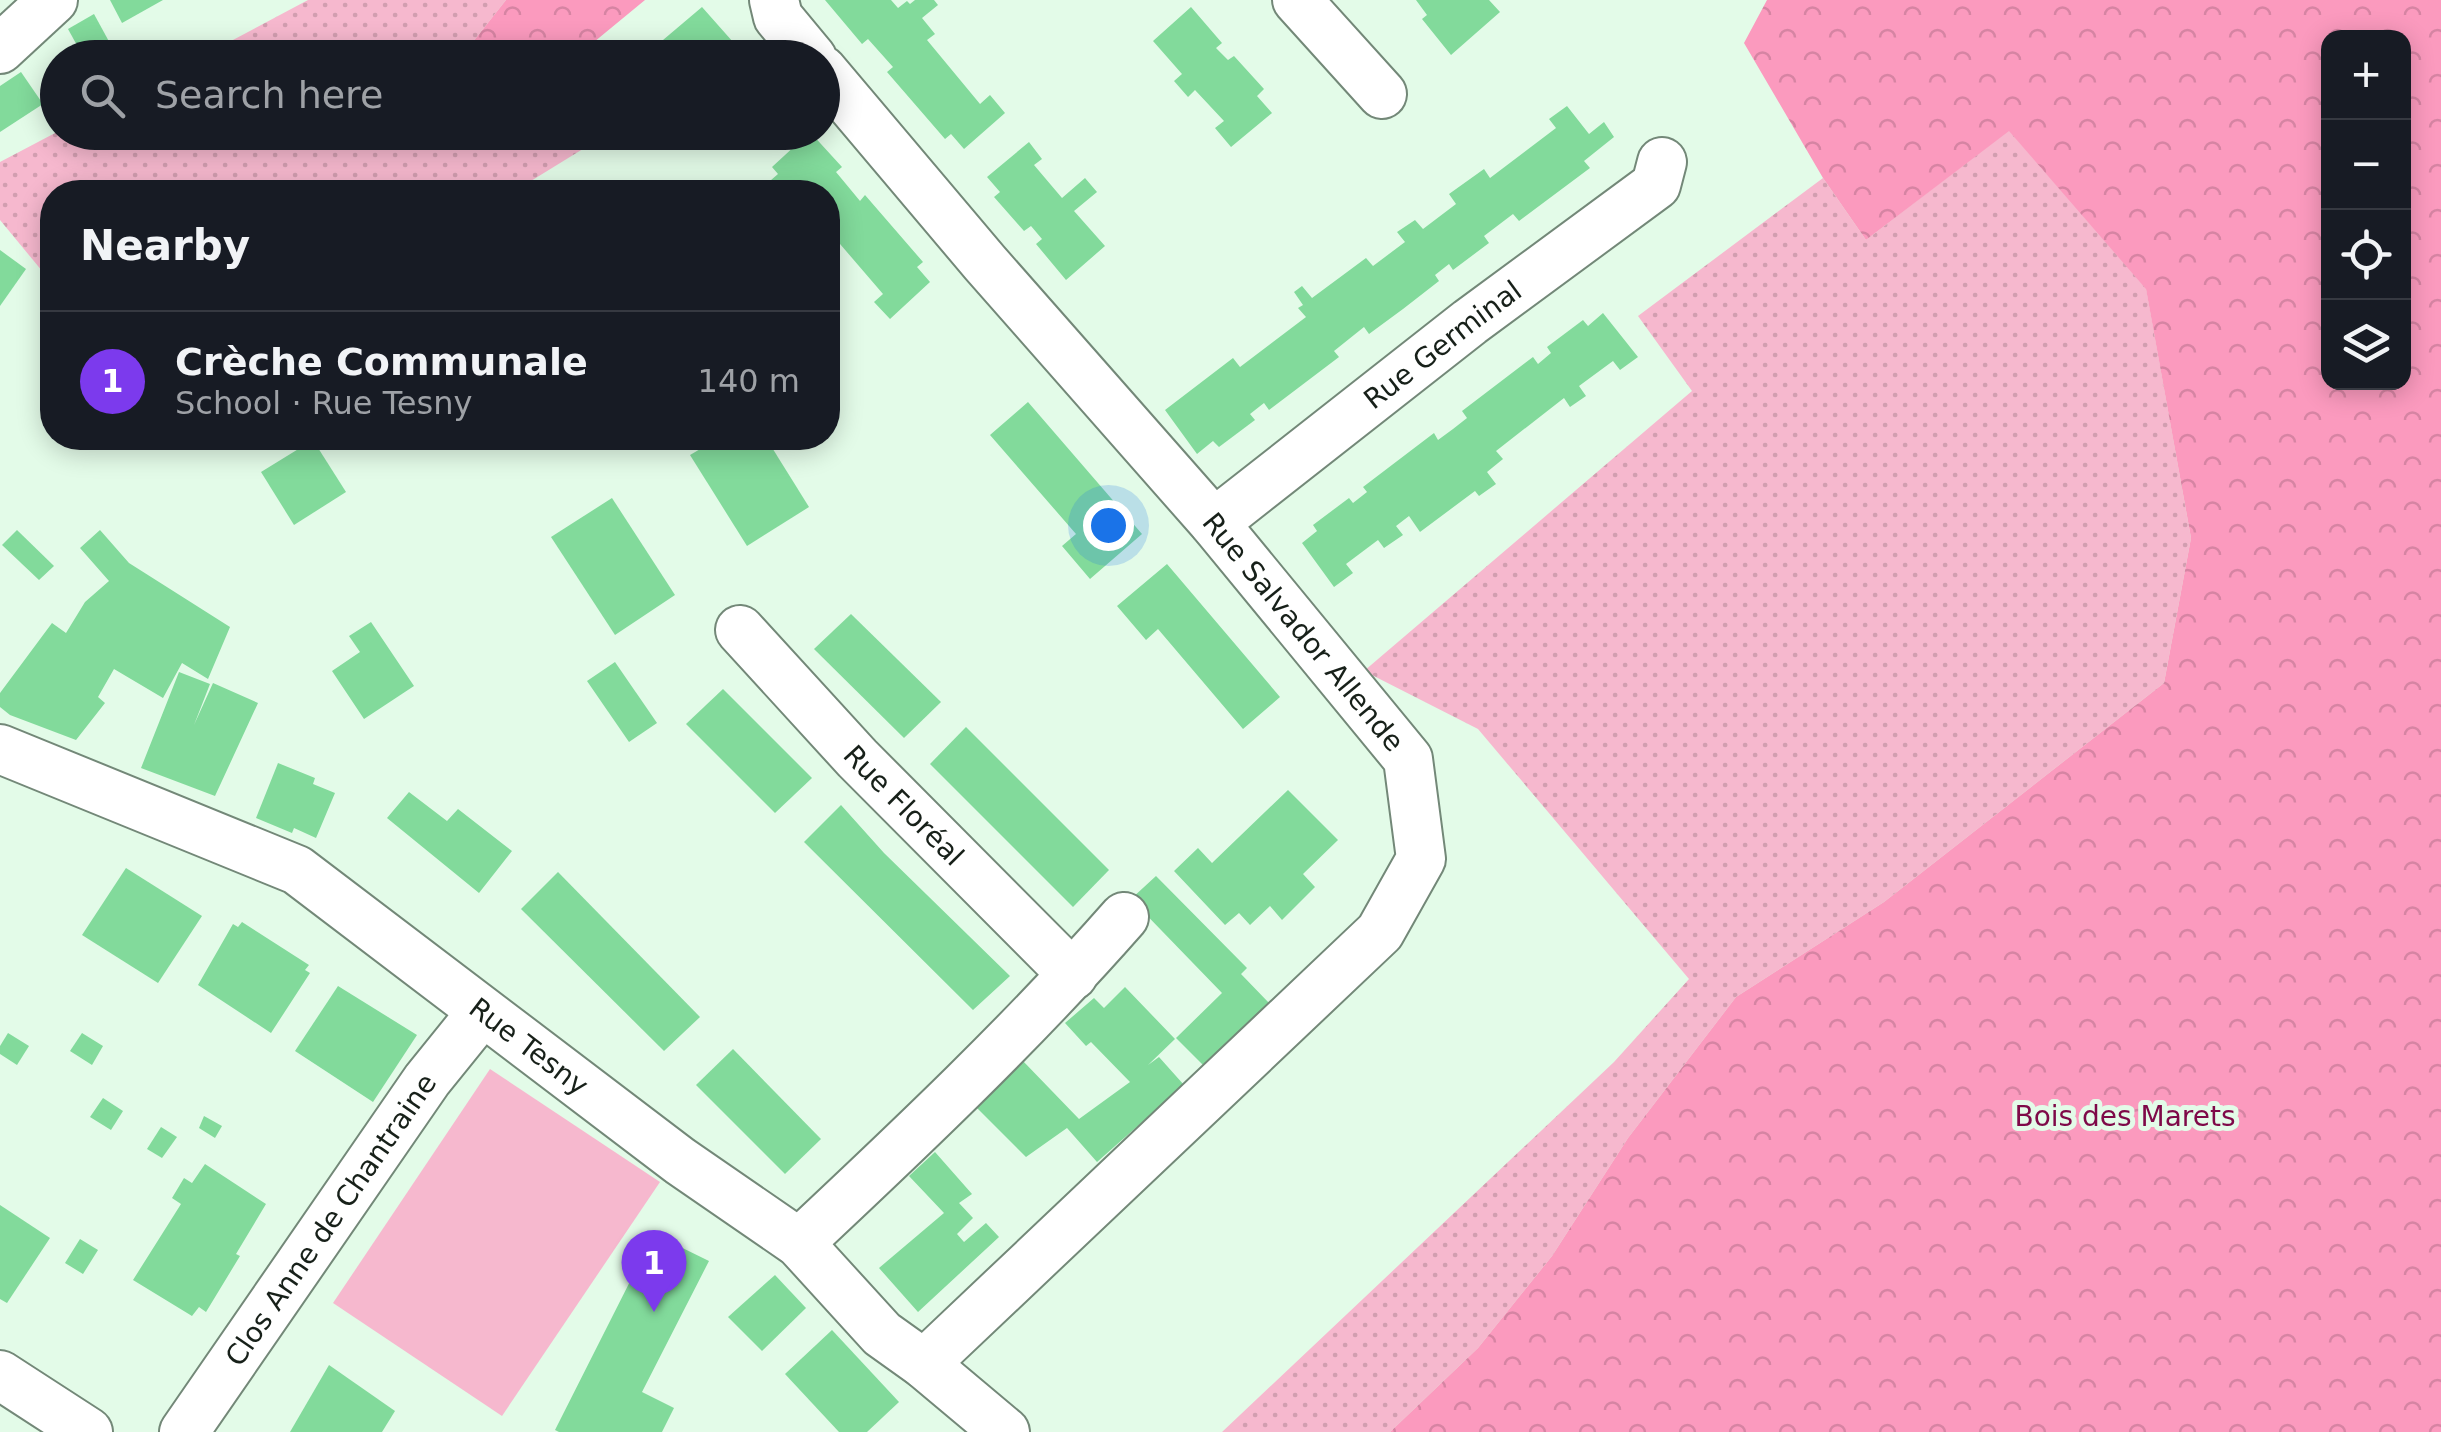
<!DOCTYPE html>
<html lang="en">
<head>
<meta charset="utf-8">
<style>
	:root { --surface:#171b24; --page:#20242c; --text:#f1f3f6; --muted:#9ea1a6; --line:#363941; --accent:#7c3aed }
	body { margin:0; font-family:"DejaVu Sans",sans-serif; background:var(--page); color:var(--text) }
	.controls { position:absolute; right:30px; top:30px; display:grid; overflow:hidden; border-radius:20px; box-shadow:0 5px 25px #0003 }
	.controls button { width:90px; height:90px; display:grid; place-items:center; padding:0; border:0; border-bottom:2px solid var(--line); background:var(--surface); color:var(--text); font:50px sans-serif }
	.you { position:absolute; left:1108px; top:525px; width:35px; height:35px; margin:-25px; border:8px solid #fff; border-radius:50%; background:#1a73e8; box-shadow:0 0 0 15px #1a73e833 }
	.badge { display:grid; place-items:center; width:65px; height:65px; border-radius:50%; background:var(--accent); color:#fff; font-size:32px; font-weight:700 }
	.pin { position:absolute; translate:-50% -82px; filter:drop-shadow(0 2px 5px #0008) }
	.pin::after { content:''; position:absolute; top:52px; width:35px; height:30px; background:inherit; clip-path:polygon(0 0,100% 0,50% 100%) }
	.list { margin:0; padding:0; list-style:none }
	h2 { display:flex; justify-content:space-between; align-items:center; height:130px; margin:0; padding:0 40px; font-size:42px }
	h2 small { font-size:32px; font-weight:400; color:var(--muted) }
	.list li { display:grid; grid-template-columns:65px 1fr auto; gap:30px; align-items:center; box-sizing:border-box; height:140px; padding:0 40px; border-top:2px solid var(--line) }
	.list b { display:block; font-size:38px; white-space:nowrap }
	.list p { margin:0; font-size:32px; white-space:nowrap; color:var(--muted) }
	.list em { font-size:32px; font-style:normal; color:var(--muted) }
	.icon { flex:none; width:55px; height:55px; fill:none; stroke:currentColor; stroke-width:2; stroke-linecap:round; stroke-linejoin:round }
	.map { position:relative; flex:none; width:2441px; height:1432px; overflow:hidden }
	.search { position:absolute; background:var(--surface); box-shadow:0 5px 25px #0003; left:40px; top:40px; width:800px; height:110px; display:flex; align-items:center; gap:25px; box-sizing:border-box; padding:0 35px; border-radius:55px; color:var(--muted); font-size:38px }
	.panel { position:absolute; background:var(--surface); box-shadow:0 5px 25px #0003; left:40px; top:180px; width:800px; height:270px; border-radius:40px }
	.map>svg:first-child { display:block }
	.grass { fill:url(#grass-dots) }
	.forest { fill:url(#forest-crowns); fill-rule:evenodd }
	.park { fill:#f6b8ce }
	.building { fill:#82da9b }
	.lines { fill:none; stroke-linecap:round; stroke-linejoin:round }
	.minor-casing { stroke:#738878; stroke-width:52 }
	.minor { stroke:#fff; stroke-width:48 }
	.labels { text-anchor:middle; dominant-baseline:central; stroke-width:10; stroke-linejoin:round; paint-order:stroke }
	.street-label { font-size:28px; fill:#172019; stroke:#e3fbe8 }
	.park-label { font-size:28px; fill:#7e0948; stroke:#e3fbe8 }
</style>
</head>
<body>
<div class="map">
<svg width="2441" height="1432" viewBox="0 0 2441 1432">
	<defs>
		<pattern id="grass-dots" width="8" height="8" patternUnits="userSpaceOnUse" patternTransform="scale(2.5)"><rect width="8" height="8" fill="#f6b8ce"/><path d="M2 2h.1M6 6h.1" fill="none" stroke="#d29eb0" stroke-width="1.8" stroke-linecap="round"/></pattern>
		<pattern id="forest-crowns" width="20" height="18" patternUnits="userSpaceOnUse" patternTransform="scale(2.5)"><rect width="20" height="18" fill="#fb9abe"/><path d="M2 6a3 3 0 1 1 6 0M12 15a3 3 0 1 1 6 0" fill="none" stroke="#d684a3"/></pattern>
	</defs>
	<rect width="100%" height="100%" fill="#e3fbe8"/>
	<g class="grass">
		<path d="M308,0H506L472,43L483,57L199,58Z"/>
		<path d="M2009,130L2146,288L2191,538L2164,683L1884,902L1736,997L1628,1138L1552,1256L1478,1348L1390,1432H1222L1614,1062L1689,979L1478,729L1364,671L1692,391L1638,316L1823,178L1866,240Z"/>
		<path d="M57,132H585L591,144L513,192H52V283L0,220V162Z"/>
	</g>
	<g class="forest">
		<path d="M506,0H645L594,42L590,57H483L472,43Z"/>
		<path d="M1767,0H2441V1432H1390L1478,1348L1552,1256L1628,1138L1736,997L1884,902L2164,683L2191,538L2146,289L2009,131L1866,240L1823,178L1744,43ZM2328,38H2404V382H2328Z"/>
	</g>
	<path class="park" d="M490,1069L660,1182L502,1416L333,1303Z"/>
	<g class="building">
		<path d="M110,0H163L122,23Z"/>
		<path d="M825,0H891L898,8L907,1L910,4L915,0H934L938,5L922,18L935,34L927,40L980,104L990,95L1005,113L964,149L951,134L945,139L887,72L893,67L868,39L862,44Z"/>
		<path d="M1416,0H1489L1500,12L1451,55L1422,19L1427,15Z"/>
		<path d="M702,7L733,42L727,47L736,58H664L657,49L666,42L663,40Z"/>
		<path d="M1191,7L1222,43L1216,48L1228,60L1234,56L1264,89L1257,96L1272,113L1231,147L1215,128L1224,121L1195,90L1188,97L1174,81L1182,74L1153,41Z"/>
		<path d="M94,14L118,58H84L68,29Z"/>
		<path d="M21,72L43,104L0,132V86Z"/>
		<path d="M1567,106L1589,134L1604,122L1614,137L1584,161L1590,168L1519,221L1513,214L1484,236L1489,243L1453,270L1449,264L1435,275L1439,281L1403,309L1369,334L1364,327L1334,351L1339,357L1269,410L1264,403L1250,414L1255,420L1219,447L1213,441L1197,454L1165,410L1233,358L1240,367L1306,317L1298,308L1303,305L1294,292L1302,286L1312,298L1366,258L1373,266L1405,242L1397,232L1415,220L1423,229L1456,204L1449,194L1484,169L1490,178L1556,128L1549,119Z"/>
		<path d="M729,132H756L740,146Z"/>
		<path d="M810,132L842,167L836,172L860,201L865,195L923,262L917,267L930,282L890,319L874,302L883,294L828,230V192H768L763,187L778,174L772,167Z"/>
		<path d="M1029,142L1042,159L1034,165L1062,198L1085,178L1097,192L1074,211L1105,246L1066,280L1036,244L1042,239L1031,226L1024,231L994,197L1000,192L987,177Z"/>
		<path d="M0,250L26,269L0,306Z"/>
		<path d="M1603,313L1638,357L1620,370L1613,361L1579,386L1586,396L1570,407L1564,398L1496,451L1503,459L1487,472L1496,484L1479,496L1475,491L1420,532L1409,516L1396,526L1403,535L1384,548L1378,540L1346,564L1353,573L1334,587L1302,543L1317,531L1313,525L1349,498L1353,503L1367,492L1363,487L1434,433L1438,440L1453,429L1467,418L1462,411L1533,357L1538,364L1551,353L1547,347L1583,320L1588,326Z"/>
		<path d="M1028,402L1142,534L1090,579L1062,546L1076,534L990,435Z"/>
		<path d="M719,438H766L809,507L747,546L690,455Z"/>
		<path d="M313,440L346,492L294,525L261,472Z"/>
		<path d="M612,498L675,595L615,635L551,537Z"/>
		<path d="M17,530L54,566L39,580L2,545Z"/>
		<path d="M100,530L129,563L230,627L208,679L182,663L163,698L114,669L98,697L105,703L76,740L10,715L0,707V693L52,623L66,633L85,602L109,581L80,548Z"/>
		<path d="M1167,564L1280,697L1243,729L1158,629L1146,640L1117,606Z"/>
		<path d="M851,614L941,702L904,738L814,649Z"/>
		<path d="M371,622L414,686L364,719L332,671L360,652L349,636Z"/>
		<path d="M615,662L657,723L629,742L587,681Z"/>
		<path d="M179,672L210,684L194,725L213,683L258,703L215,796L141,768Z"/>
		<path d="M723,689L812,778L775,813L686,724Z"/>
		<path d="M966,727L1109,870L1073,907L930,764Z"/>
		<path d="M278,763L315,778L313,784L335,793L316,838L294,828L292,833L256,818Z"/>
		<path d="M1288,790L1338,840L1303,874L1315,887L1282,920L1270,906L1250,925L1239,913L1225,925L1174,871L1198,848L1212,863Z"/>
		<path d="M409,792L447,821L458,809L512,851L479,893L387,818Z"/>
		<path d="M841,805L884,853L1010,976L973,1010L804,842Z"/>
		<path d="M126,868L202,916L158,983L82,935Z"/>
		<path d="M558,872L700,1017L664,1051L521,909Z"/>
		<path d="M1156,876L1247,968L1241,974L1269,1003L1204,1066L1176,1038L1222,993L1131,899Z"/>
		<path d="M242,922L309,965L305,970L310,973L271,1033L198,985L233,924L238,927Z"/>
		<path d="M338,986L417,1035L373,1102L295,1051Z"/>
		<path d="M1125,987L1175,1039L1148,1065L1159,1057L1184,1085L1097,1162L1067,1128L1026,1157L975,1106L1022,1060L1079,1119L1130,1082L1091,1042L1086,1046L1065,1023L1094,998L1104,1008Z"/>
		<path d="M8,1033L29,1046L17,1065L0,1054V1046Z"/>
		<path d="M82,1033L103,1046L92,1065L70,1051Z"/>
		<path d="M733,1049L821,1139L785,1174L696,1085Z"/>
		<path d="M103,1098L123,1111L111,1130L90,1117Z"/>
		<path d="M204,1116L222,1126L215,1138L199,1128Z"/>
		<path d="M161,1127L177,1137L162,1158L147,1149Z"/>
		<path d="M935,1152L972,1194L959,1203L973,1218L957,1234L964,1242L986,1223L999,1237L918,1312L879,1268L944,1213L909,1176Z"/>
		<path d="M205,1164L266,1204L236,1254L240,1256L206,1312L199,1307L192,1316L133,1280L181,1204L172,1198L184,1178L192,1183Z"/>
		<path d="M0,1205L50,1238L7,1303L0,1299Z"/>
		<path d="M654,1234L709,1261L642,1392L674,1408L662,1432H559L555,1430Z"/>
		<path d="M80,1239L98,1250L83,1274L65,1263Z"/>
		<path d="M775,1275L806,1308L762,1351L728,1317Z"/>
		<path d="M832,1330L899,1402L867,1432H839L785,1374Z"/>
		<path d="M329,1365L395,1411L382,1432H290Z"/>
	</g>
	<g class="lines">
		<defs>
			<g id="minor">
				<path d="M774,0L778,17L812,58"/>
				<path d="M1297,0L1382,94"/>
				<path d="M0,49L53,0"/>
				<path id="s1" d="M822,70L985,263L1214,523L1408,759L1421,859L1380,932L924,1364"/>
				<path id="s2" d="M1214,523L1470,322L1656,185L1662,162"/>
				<path id="s3" d="M740,630L857,758L1073,975"/>
				<path id="s4" d="M0,749L297,870L680,1161L799,1243L882,1334L924,1364L1005,1432"/>
				<path d="M799,1243C911,1138 1023,1032 1124,917"/>
				<path d="M0,1375L88,1432"/>
				<path id="s5" d="M184,1432L427,1080L482,1012"/>
			</g>
		</defs>
		<use href="#minor" class="minor-casing"/>
		<use href="#minor" class="minor"/>
	</g>
	<g class="labels">
		<g class="street-label">
			<text stroke="none"><textPath href="#s2" startOffset="290">Rue Germinal</textPath></text>
			<text stroke="none"><textPath href="#s1" startOffset="740">Rue Salvador Allende</textPath></text>
			<text stroke="none"><textPath href="#s3" startOffset="240">Rue Floréal</textPath></text>
			<text stroke="none"><textPath href="#s4" startOffset="612">Rue Tesny</textPath></text>
			<text stroke="none"><textPath href="#s5" startOffset="258">Clos Anne de Chantraine</textPath></text>
		</g>
		<g class="park-label">
			<text x="2125" y="1116">Bois des Marets</text>
		</g>
	</g>
</svg>
<div class="controls">
<button>+</button>
<button>−</button>
<button><svg class="icon" aria-label="locate" viewBox="0 0 24 24"><circle cx="12" cy="12" r="6"/><path d="M12 2v4M12 18v4M2 12h4M18 12h4"/></svg></button>
<button><svg class="icon" aria-label="layers" viewBox="0 0 24 24"><path d="M12 4l9 5-9 5-9-5zM3 14l9 5 9-5"/></svg></button>
</div>
<div class="you"></div>
<div class="pin badge" style="left:654px;top:1312px">1</div>
<div class="search"><svg class="icon" aria-label="search" viewBox="0 0 24 24"><circle cx="10" cy="10" r="6"/><path d="M15 15l6 6"/></svg>Search here</div>
<section class="panel">
<h2>Nearby<small></small></h2>
<ul class="list">
<li><span class="badge">1</span><div><b>Crèche Communale</b><p>School · Rue Tesny</p></div><em>140 m</em></li>
</ul>
</section>
</div>
</body>
</html>
